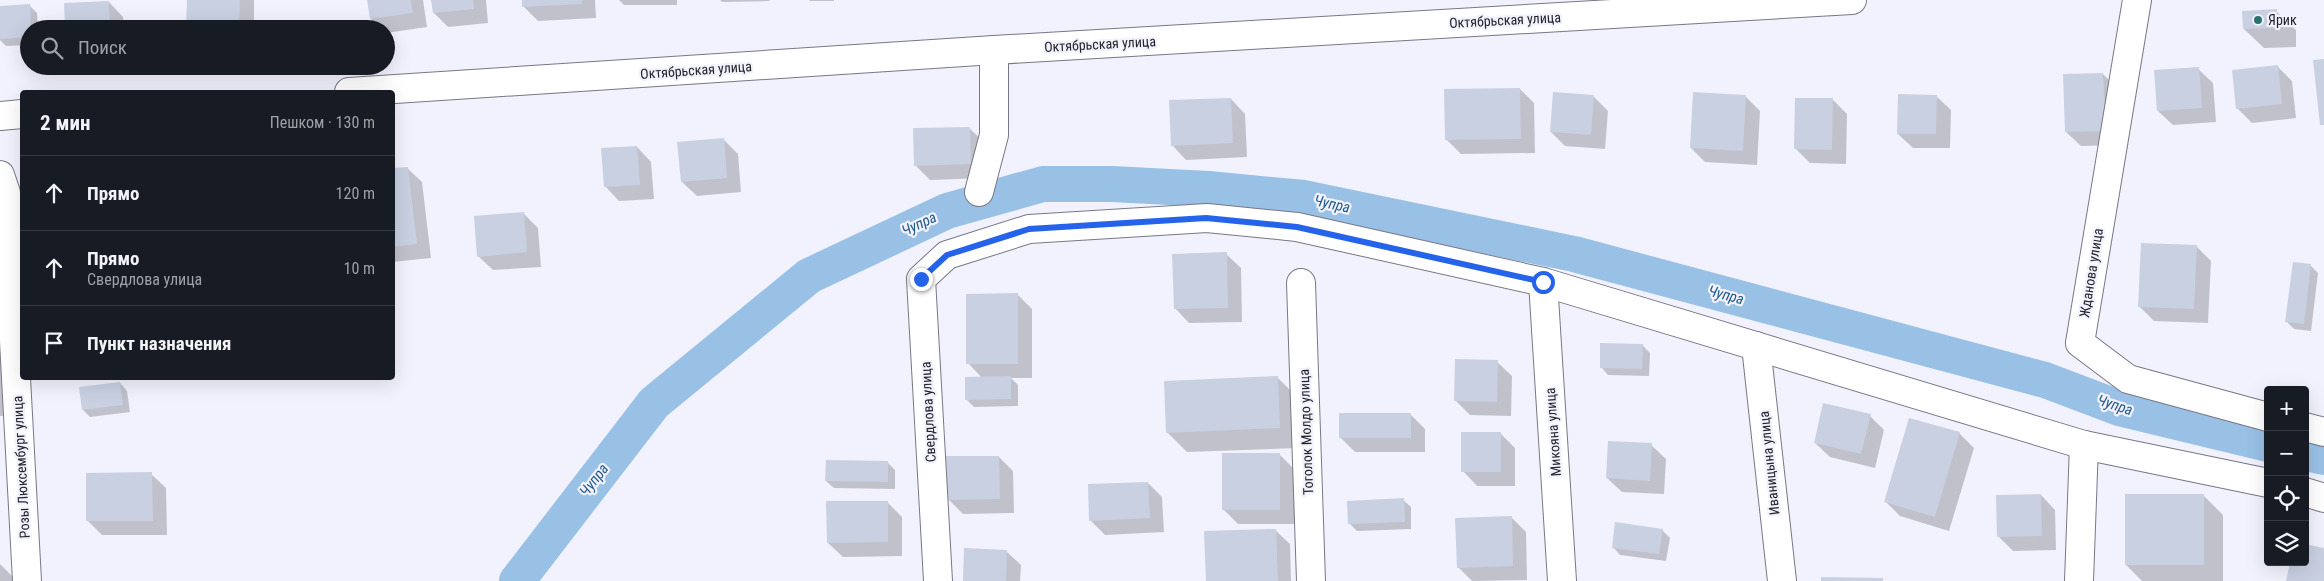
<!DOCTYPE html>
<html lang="ru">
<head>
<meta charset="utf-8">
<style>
	:root { --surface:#171b24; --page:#242831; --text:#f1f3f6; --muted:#9ea1a6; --line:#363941 }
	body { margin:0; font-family:"Roboto Condensed",sans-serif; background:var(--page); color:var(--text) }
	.controls { position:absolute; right:15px; bottom:15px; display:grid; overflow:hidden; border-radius:5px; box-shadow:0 5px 20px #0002 }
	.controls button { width:45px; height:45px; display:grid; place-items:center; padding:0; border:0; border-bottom:1px solid var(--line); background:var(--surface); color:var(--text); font:25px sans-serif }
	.stop { position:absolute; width:15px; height:15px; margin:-11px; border:4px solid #2563eb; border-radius:50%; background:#fff }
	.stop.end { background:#2563eb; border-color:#fff; box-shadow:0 1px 5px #0008 }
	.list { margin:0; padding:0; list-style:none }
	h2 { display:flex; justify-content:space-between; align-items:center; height:65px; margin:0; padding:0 20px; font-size:21px }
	h2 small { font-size:16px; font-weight:400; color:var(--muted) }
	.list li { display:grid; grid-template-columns:32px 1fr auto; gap:15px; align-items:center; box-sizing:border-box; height:75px; padding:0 20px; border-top:1px solid var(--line) }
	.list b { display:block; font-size:19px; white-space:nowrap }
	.list p { margin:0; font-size:16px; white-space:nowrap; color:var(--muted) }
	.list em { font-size:16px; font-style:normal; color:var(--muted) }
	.icon { flex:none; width:28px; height:28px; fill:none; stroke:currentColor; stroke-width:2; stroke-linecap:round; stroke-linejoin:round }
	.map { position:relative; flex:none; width:2324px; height:581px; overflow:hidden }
	.search { position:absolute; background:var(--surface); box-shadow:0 5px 20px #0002; left:20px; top:20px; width:375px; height:55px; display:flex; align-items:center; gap:12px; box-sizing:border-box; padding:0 18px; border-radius:28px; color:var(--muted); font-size:19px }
	.panel { position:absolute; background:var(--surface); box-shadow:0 5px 20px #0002; left:20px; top:90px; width:375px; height:290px; border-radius:5px }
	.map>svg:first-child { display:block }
	.shadow { fill:#0003 }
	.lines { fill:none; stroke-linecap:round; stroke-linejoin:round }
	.canal { stroke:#99c1e6; stroke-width:36 }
	.building { fill:#c9d0e2 }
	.minor-casing { stroke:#778; stroke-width:30 }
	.minor { stroke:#fff; stroke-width:28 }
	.route { stroke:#2563eb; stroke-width:6 }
	.poi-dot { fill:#2a736e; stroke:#f2f2fe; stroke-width:2 }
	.labels { text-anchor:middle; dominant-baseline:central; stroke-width:4.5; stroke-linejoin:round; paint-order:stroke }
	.street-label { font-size:14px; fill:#24242a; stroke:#f2f2fe }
	.poi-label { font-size:14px; fill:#24242a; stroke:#f2f2fe; text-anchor:start }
	.water-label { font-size:15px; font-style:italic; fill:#215b8b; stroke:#f2f2fe }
</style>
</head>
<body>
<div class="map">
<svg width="2324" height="581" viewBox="0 0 2324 581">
	<rect width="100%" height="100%" fill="#f2f2fe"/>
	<g class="shadow">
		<rect x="188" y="0" width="66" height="29"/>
		<path d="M368,0H423L427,27L386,33V29H381L371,19Z"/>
		<path d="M433,0H486L488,23L448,27L434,13Z"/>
		<path d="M523,0H595L596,18L538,21L523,6Z"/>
		<path d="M619,0H677V5H624Z"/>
		<path d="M720,0H769L770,1L722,2Z"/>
		<path d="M809,0H834V1H810Z"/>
		<path d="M109,2L123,17L124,29H66Z"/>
		<path d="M29,5L37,13L38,29H29V45L6,46L0,40V7Z"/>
		<path d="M2276,11L2296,30V47L2264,48L2244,29Z"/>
		<path d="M2277,66L2292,81L2296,118L2252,123L2237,108Z"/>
		<path d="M2198,69L2213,83L2216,122L2173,125L2158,111Z"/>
		<path d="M2103,74L2118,89L2120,145L2081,146L2066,132Z"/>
		<path d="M1520,89L1534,103L1535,153L1461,154L1446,139Z"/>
		<path d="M1593,96L1608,111L1605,149L1565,146L1551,132Z"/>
		<path d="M1745,96L1760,111L1757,165L1705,162L1691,148Z"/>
		<path d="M1936,96L1951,110L1950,148H1913L1898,134Z"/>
		<path d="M1231,99L1245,114L1247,157L1186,160L1172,145Z"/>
		<path d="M1832,99L1847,114L1846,164L1810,163L1795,148Z"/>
		<path d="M969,128L984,142L985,178L930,180L915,165Z"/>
		<path d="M723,139L738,154L741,192L697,196L682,182Z"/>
		<path d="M637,147L651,162L654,199L619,201L605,186Z"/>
		<path d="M407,168L422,182L431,258L392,262V170Z"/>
		<path d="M524,214L538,228L541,267L493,270L478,256Z"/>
		<path d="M2196,246L2211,261L2208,323L2154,321L2140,307Z"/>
		<path d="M1226,254L1241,268L1242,322L1189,323L1175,308Z"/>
		<path d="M2310,265L2318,273L2311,331L2294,329L2287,322Z"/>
		<path d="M1017,294L1032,309V378H1011L1018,385V406L974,407L966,399L982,378L968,363Z"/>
		<path d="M1642,345L1650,353L1649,376L1608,375L1601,367Z"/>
		<path d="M0,360L13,373L14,415L0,416Z"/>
		<path d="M1497,362L1512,376L1511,416L1470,415L1455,400Z"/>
		<path d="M1277,377L1297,397L1299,448L1187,452L1167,432Z"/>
		<path d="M120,383L127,391L130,412L90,417L83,410Z"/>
		<path d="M1410,414L1425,429V452H1355L1341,438Z"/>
		<path d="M1870,416L1884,430L1875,468L1830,457L1815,443Z"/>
		<path d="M1959,433L1974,448L1949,531L1900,516L1886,502Z"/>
		<path d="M1501,434L1515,448V486H1477L1463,471Z"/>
		<path d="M1651,445L1666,459L1664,494L1622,492L1607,478Z"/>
		<path d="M1279,454L1294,469V524H1238L1223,509Z"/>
		<path d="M999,457L1013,471L1014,513L963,514L948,499Z"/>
		<path d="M888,463L895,470V489L834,488L826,481Z"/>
		<path d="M151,474L166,488L167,535H102L88,521Z"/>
		<path d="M1148,483L1162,497L1164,532L1105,535L1090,520Z"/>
		<path d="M2041,495L2055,510L2056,550L2013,551L1998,536Z"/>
		<path d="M2203,495L2223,515V581H2142L2126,565Z"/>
		<path d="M1403,500L1411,507V529L1357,531L1349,523Z"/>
		<path d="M887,502L902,517V556L843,557L828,543Z"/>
		<path d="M1512,518L1526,532L1527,580L1472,581L1458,567Z"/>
		<path d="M1275,530L1290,544L1291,581H1207Z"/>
		<path d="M1662,530L1670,538L1666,561L1620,555L1613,547Z"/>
		<path d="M1006,551L1021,565L1020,581H965Z"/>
		<path d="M0,564L12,576V581H0Z"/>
	</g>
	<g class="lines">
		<g class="canal">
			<path d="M2305,453L2324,457"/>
			<path d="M517,581L654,403L809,276L947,211L1043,184H1112L1208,189L1304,198L1574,254L2045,380L2119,408L2268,444"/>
		</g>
	</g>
	<g class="building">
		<path d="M187,0H240L239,29H186Z"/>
		<path d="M367,0H411L413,13L370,19Z"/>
		<path d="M431,0H473L474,9L433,13Z"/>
		<path d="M522,0H582V4L522,7Z"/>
		<path d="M109,1L110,29H65L64,3Z"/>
		<path d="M30,4L31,29H29V37L0,39V6Z"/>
		<path d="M2277,9V28L2243,29L2242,11Z"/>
		<path d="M2324,59V125H2320L2313,60Z"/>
		<path d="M2278,65L2282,104L2236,109L2232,70Z"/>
		<path d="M2199,67L2202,108L2157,111L2154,70Z"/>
		<path d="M2103,73L2106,131L2065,132L2063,74Z"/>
		<path d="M1520,88L1521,139L1445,140L1444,89Z"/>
		<path d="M1553,92L1594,95L1591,135L1550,132Z"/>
		<path d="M1693,92L1746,95L1743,151L1690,148Z"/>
		<path d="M1898,94L1937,95L1936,134H1897Z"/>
		<path d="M1231,98L1233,143L1171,146L1169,100Z"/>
		<path d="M1795,98H1833L1832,150L1794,149Z"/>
		<path d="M970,127L971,164L914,166L913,128Z"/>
		<path d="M724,138L727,178L681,182L677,142Z"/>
		<path d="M637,146L640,185L604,187L601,148Z"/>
		<path d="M408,167L417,244L392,247V168Z"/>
		<path d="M524,212L527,252L477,257L474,216Z"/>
		<path d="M2141,243L2197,245L2194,309L2138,307Z"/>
		<path d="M1227,252L1228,308L1174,309L1172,254Z"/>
		<path d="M2293,262L2311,264L2304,324L2285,322Z"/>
		<path d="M1018,293V364H966V294Z"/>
		<path d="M1600,343L1643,344L1642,369L1600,368Z"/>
		<path d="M1455,359L1498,360L1497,402L1454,401Z"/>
		<path d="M1011,376V399L965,400V377Z"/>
		<path d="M1278,376L1280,428L1166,433L1164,381Z"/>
		<path d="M120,382L123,405L82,410L79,387Z"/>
		<path d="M1823,403L1871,414L1861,454L1814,443Z"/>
		<rect x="1339" y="413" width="72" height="25"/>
		<path d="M1909,418L1960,432L1935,517L1884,502Z"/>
		<rect x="1461" y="432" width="40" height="40"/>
		<path d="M1608,441L1652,443L1650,481L1606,478Z"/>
		<rect x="1222" y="453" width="58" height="57"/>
		<path d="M946,456H999L1000,499L947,500Z"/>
		<path d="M826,460L888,461V482L825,481Z"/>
		<path d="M152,472L153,521H86V473Z"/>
		<path d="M1148,482L1150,518L1089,521L1088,484Z"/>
		<path d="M2041,494L2042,536L1997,537L1996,495Z"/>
		<rect x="2125" y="494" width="79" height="71"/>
		<path d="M1404,498L1405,522L1348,524L1347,501Z"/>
		<path d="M826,501H888V542L827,543Z"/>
		<path d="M1512,516L1513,566L1457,568L1455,518Z"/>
		<path d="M1615,522L1663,529L1659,554L1612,548Z"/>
		<path d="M1276,529L1278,581H1206L1204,531Z"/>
		<path d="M2305,544L2324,548V581H2286L2290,562H2305Z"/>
		<path d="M964,548L1007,550L1006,581H963Z"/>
		<path d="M1821,577L1883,578V581H1821Z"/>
	</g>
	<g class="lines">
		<defs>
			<g id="minor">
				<path d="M2137,0L2080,343L2128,379L2268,417"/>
				<path d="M349,92L994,50L1852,0"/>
				<path d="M0,116L22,114"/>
				<path d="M0,175L6,193L27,581"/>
				<path d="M979,192L994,135V50"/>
				<path d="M1543,282L1562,581"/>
				<path d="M1301,283L1311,581"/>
				<path d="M1756,346L1782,581"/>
				<path d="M2305,427L2324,432"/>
				<path d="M2305,492L2324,498"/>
				<path d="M938,581L921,279L947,255L1029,229L1207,218L1297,227L1543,282L2084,445L2268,483"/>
				<path d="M2079,581L2084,445"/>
			</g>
		</defs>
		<use href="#minor" class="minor-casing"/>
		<use href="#minor" class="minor"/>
	</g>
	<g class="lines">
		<path class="route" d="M921,279L947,255L1029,229L1206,218L1297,227L1543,282"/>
	</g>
	<circle class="poi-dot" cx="2258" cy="20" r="5"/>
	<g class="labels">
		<g class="street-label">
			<text transform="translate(1505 20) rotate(-3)">Октябрьская улица</text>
			<text transform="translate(1100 44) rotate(-3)">Октябрьская улица</text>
			<text transform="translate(696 70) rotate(-4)">Октябрьская улица</text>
			<text transform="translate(2091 273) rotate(-81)">Жданова улица</text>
			<text transform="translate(928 412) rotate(-93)">Свердлова улица</text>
			<text transform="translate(1306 432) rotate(-92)">Тоголок Молдо улица</text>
			<text transform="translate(1553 432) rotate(-94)">Микояна улица</text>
			<text transform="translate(1769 463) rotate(-96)">Иваницына улица</text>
			<text transform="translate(21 467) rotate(-93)">Розы Люксембург улица</text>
		</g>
		<g class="poi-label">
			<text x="2268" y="20">Ярик</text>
		</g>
		<g class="water-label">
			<text transform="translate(1332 204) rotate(12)">Чупра</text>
			<text transform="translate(919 224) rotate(-25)">Чупра</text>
			<text transform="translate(1726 295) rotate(15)">Чупра</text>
			<text transform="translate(2115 405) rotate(18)">Чупра</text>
			<text transform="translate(594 480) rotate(-52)">Чупра</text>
		</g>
	</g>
</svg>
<div class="controls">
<button>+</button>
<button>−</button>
<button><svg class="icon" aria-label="locate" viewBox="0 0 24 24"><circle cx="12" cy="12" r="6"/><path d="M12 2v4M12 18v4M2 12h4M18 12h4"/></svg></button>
<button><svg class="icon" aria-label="layers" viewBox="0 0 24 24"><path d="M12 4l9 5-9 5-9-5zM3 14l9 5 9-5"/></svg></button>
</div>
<div class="stop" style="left:1543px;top:282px"></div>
<div class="stop end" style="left:921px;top:279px"></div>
<div class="search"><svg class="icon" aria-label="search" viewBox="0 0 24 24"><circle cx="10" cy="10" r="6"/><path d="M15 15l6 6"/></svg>Поиск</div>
<section class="panel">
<h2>2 мин<small>Пешком · 130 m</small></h2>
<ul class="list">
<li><svg class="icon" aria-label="ahead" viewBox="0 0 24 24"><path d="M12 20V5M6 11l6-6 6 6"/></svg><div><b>Прямо</b></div><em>120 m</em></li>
<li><svg class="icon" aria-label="ahead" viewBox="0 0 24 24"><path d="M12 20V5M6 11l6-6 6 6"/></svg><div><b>Прямо</b><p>Свердлова улица</p></div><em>10 m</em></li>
<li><svg class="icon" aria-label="arrive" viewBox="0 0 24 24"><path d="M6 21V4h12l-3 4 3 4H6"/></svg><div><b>Пункт назначения</b></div></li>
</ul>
</section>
</div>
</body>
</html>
